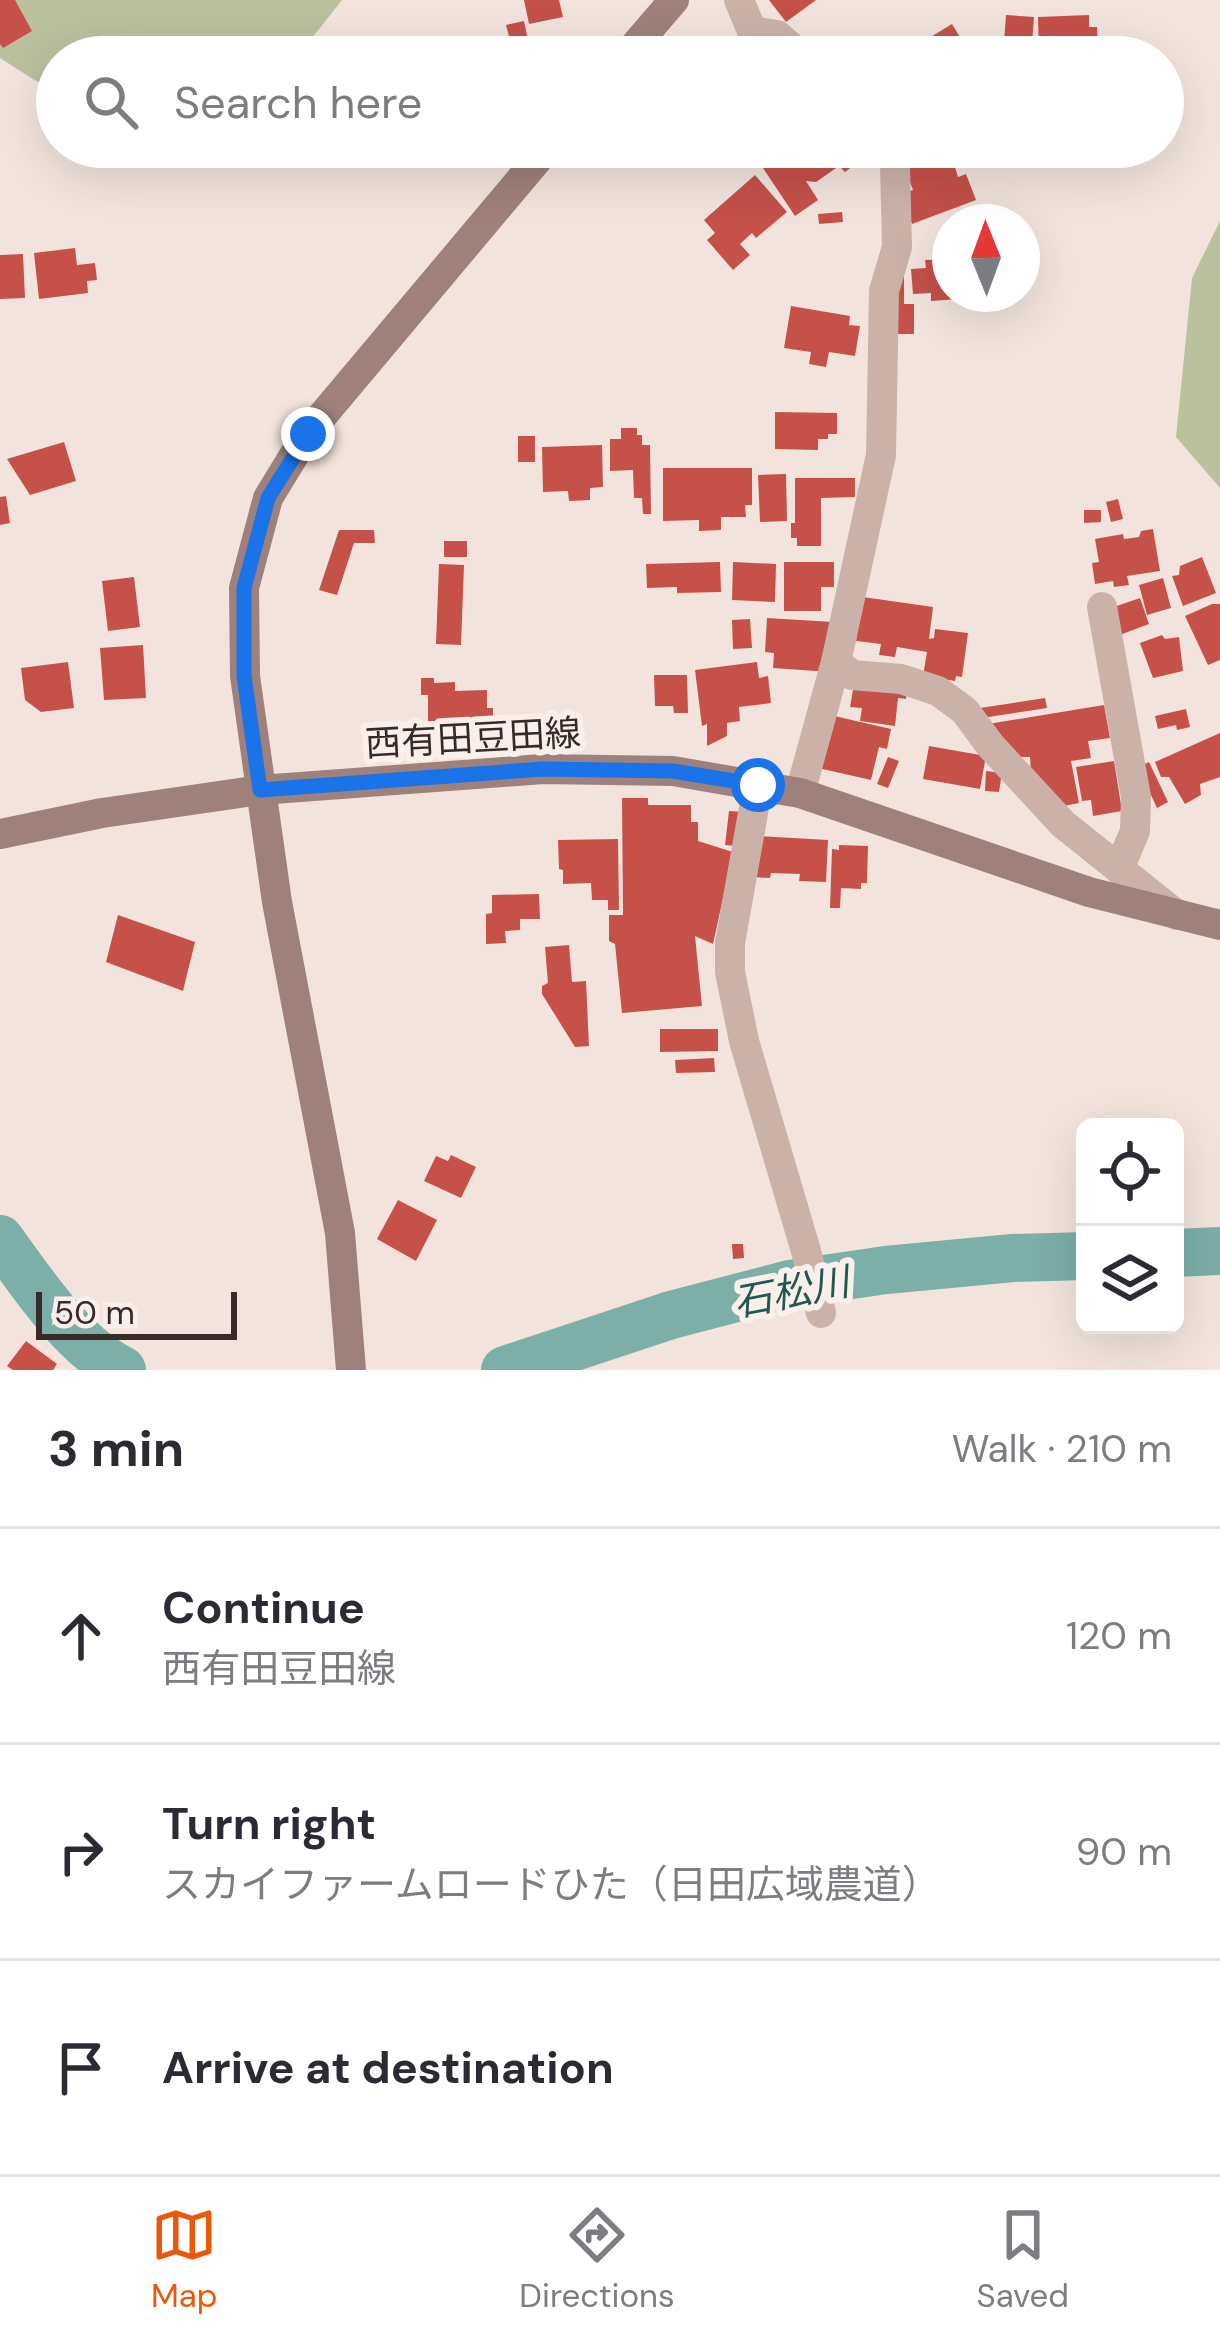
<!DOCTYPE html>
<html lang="en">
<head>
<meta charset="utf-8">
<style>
	:root { --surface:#fff; --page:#f7f7f7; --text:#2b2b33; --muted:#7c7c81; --line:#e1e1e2; --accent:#ea580c }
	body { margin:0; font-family:"DM Sans","Noto Sans JP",sans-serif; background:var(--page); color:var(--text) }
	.controls { position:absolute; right:36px; bottom:36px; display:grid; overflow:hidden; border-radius:18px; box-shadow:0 12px 48px #0002 }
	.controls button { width:108px; height:108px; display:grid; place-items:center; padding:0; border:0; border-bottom:3px solid var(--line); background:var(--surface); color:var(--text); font:60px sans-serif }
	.compass { position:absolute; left:932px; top:204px; width:108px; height:108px; border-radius:50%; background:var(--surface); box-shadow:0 12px 48px #0002; rotate:359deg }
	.scale { position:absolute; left:36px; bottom:30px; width:201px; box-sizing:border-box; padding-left:12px; border:6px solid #372b29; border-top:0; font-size:33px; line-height:42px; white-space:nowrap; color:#372b29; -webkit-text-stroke:9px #faefea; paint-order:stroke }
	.stop { position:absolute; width:36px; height:36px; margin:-27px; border:9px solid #1a73e8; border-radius:50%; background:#fff }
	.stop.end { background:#1a73e8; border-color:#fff; box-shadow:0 3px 12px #0008 }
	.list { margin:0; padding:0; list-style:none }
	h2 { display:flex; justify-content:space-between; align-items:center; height:156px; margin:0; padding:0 48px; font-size:51px }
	h2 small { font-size:39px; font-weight:400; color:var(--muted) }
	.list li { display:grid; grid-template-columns:78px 1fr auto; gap:36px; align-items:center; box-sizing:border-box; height:216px; padding:0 48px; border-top:3px solid var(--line) }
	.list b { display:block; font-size:45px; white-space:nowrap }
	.list p { margin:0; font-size:39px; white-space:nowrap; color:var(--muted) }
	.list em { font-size:39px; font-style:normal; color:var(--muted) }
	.icon { flex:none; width:66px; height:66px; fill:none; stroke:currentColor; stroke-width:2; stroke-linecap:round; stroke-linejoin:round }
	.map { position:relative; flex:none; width:1220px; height:1370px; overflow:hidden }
	.search { position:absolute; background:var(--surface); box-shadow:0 12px 48px #0002; left:36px; right:36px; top:36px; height:132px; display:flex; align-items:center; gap:30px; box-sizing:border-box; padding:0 42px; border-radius:66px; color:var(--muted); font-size:45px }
	.sheet { height:804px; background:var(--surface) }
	nav { display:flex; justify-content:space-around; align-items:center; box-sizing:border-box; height:168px; border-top:3px solid var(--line); background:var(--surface); font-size:33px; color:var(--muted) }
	nav a { display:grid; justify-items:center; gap:6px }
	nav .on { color:var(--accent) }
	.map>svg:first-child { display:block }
	.green { fill:#bbc19d }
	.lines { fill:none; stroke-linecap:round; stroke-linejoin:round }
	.river { stroke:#7cafa8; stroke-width:48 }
	.building { fill:#c55149 }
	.street { stroke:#cab2a9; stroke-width:30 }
	.secondary { stroke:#9e817a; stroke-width:30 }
	.route { stroke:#1a73e8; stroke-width:15 }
	.labels { text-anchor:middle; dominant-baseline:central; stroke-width:12; stroke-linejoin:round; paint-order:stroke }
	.street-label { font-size:36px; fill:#372b29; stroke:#faefea }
	.water-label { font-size:39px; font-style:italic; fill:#1f5952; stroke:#faefea }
</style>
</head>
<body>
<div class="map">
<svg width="1220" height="1370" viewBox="0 0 1220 1370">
	<rect width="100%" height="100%" fill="#f2e4dd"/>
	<g class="green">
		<path d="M0,0H342L297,57H57V88L36,81L0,58Z"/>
		<path d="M1220,221V488L1176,437L1192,278Z"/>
	</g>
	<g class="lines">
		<g class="river">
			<path d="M0,1239C32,1283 73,1346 122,1370"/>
			<path d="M1175,1253L1220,1251"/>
			<path d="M505,1370L671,1315L790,1284L886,1270L1013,1258L1085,1256"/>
		</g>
	</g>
	<g class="building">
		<path d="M0,0H15L32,31L3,48L0,44Z"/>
		<path d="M524,0H559L563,17L529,24Z"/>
		<path d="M769,0H816L786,22Z"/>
		<path d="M1006,15L1034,17L1031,57H1003Z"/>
		<path d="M1089,15V27H1097L1098,57H1039L1038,17Z"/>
		<path d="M524,21L529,45L512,48L506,25Z"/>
		<path d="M952,24L972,57H904L899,48L917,37L924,41Z"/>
		<path d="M775,147H854L862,159L845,172L839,166L816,182L806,181L818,200L795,216L757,159Z"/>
		<path d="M955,147H1008L999,156L992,152L985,160L980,154L966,168L950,152Z"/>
		<path d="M937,151L942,164H954L958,177L966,174L976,200L912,224L901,194L913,190L903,163Z"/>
		<path d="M755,175L787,212L756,238L752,233L740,244L750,255L733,270L707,240L715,233L704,220Z"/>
		<path d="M842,212L843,222L819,224L818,214Z"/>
		<path d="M75,248L77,265L95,263L97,280L87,281L88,293L39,299L34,253Z"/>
		<path d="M23,254L25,298L0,299V255Z"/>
		<path d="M950,259V294H970V298L931,301V293L913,294L911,269L926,268L925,260Z"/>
		<path d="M904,268V304H914V334H890Z"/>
		<path d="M791,306L850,316L849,325L860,326L855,356L829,352L826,367L809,364L811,352L784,348Z"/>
		<path d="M775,412L837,413V434H828V439H818V450L775,449Z"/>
		<path d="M621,428H637V435H642V445H650L651,514H643L642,498H634L633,470L610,471V439H621Z"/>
		<rect x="518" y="436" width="17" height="26"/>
		<path d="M64,442L76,481L30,495L7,459Z"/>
		<path d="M602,445L603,487L590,488V500L569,501L568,491L543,492L542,447Z"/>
		<path d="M663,468H752V505H745L746,517H721V530L699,531V520L663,521Z"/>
		<path d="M786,474L787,521L760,522L758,475Z"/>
		<path d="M795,478H855V497L821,498V546H797V538H791V523H795Z"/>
		<path d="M6,496L10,523L0,525V497Z"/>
		<path d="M1118,499L1123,519L1111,522L1106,502Z"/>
		<path d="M1084,510H1101V522L1084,523Z"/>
		<path d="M1153,529L1160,571L1127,576L1129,585L1114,587L1113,581L1095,584L1092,563L1099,562L1095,539L1123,534L1124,539L1139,537L1141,531Z"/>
		<path d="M339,530H374L375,543H354L337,595L319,590Z"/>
		<rect x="444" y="541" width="23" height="16"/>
		<path d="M1202,557L1216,593L1183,606L1172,576L1179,575L1180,566Z"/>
		<path d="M720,562L721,592L677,593V587L647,588L646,564Z"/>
		<path d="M733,562L776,564L775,602L732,600Z"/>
		<path d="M784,562H834V587H821V611H784Z"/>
		<path d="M439,564L464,565L461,645L436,644Z"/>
		<path d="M134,577L140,627L108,631L102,581Z"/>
		<path d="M1163,578L1171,608L1147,615L1139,585Z"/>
		<path d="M863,597L933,607L929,639L934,638L935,629L968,633L962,677L956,676L955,681L923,676L927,652L897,647L895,657L879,655L881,644L856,641Z"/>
		<path d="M1140,598L1149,624L1112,638L1111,608Z"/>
		<path d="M1212,604H1220V660L1208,665L1185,616Z"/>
		<path d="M767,618L833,622L830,672L773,668L774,653L765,652Z"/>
		<path d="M750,619L752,648L733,649L732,620Z"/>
		<path d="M1162,635L1165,639L1179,637L1183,671L1153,678L1140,643Z"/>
		<path d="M143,645L146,698L104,700L100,648Z"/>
		<path d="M68,662L74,708L41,712L25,700L21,668Z"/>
		<path d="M757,662L759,678L768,676L771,703L739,707L740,721L727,723V736L707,746V724L702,726L695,670Z"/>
		<path d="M654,675H687L688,713H674L673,706H655Z"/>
		<path d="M421,678H434V683L455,682V691L487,690V708H493V722H479V729L428,730V695H421Z"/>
		<path d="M854,684L907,692L906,699L898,698L895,726L860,721L862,708L850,707Z"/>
		<path d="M1045,698L1047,708L982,718L980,708Z"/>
		<path d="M1104,705L1110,738L1088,741L1091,758L1071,761L1079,803L1058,807L1031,774L1030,757H1016L988,724Z"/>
		<path d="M1186,709L1190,727L1177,730L1176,725L1158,729L1155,716Z"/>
		<path d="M830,715L891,729L887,749L879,747L871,780L818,768Z"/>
		<path d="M1220,733V777L1200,784L1201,795L1185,804L1169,777H1161L1155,762Z"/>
		<path d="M929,746L986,756L980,789L923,779Z"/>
		<path d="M888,757L899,761L888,788L877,784Z"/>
		<path d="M1114,761L1122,811L1093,816L1091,800L1082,801L1076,767Z"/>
		<path d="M1149,762L1168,802L1157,808L1138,767Z"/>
		<path d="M986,771L1002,773L999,792L985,791Z"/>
		<path d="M622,798H648V805H691V822H698V841L733,852L713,944L695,936L702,1006L622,1013L615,944L609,941V915H623Z"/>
		<path d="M729,811L743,812L739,846L725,845Z"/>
		<path d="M756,836L828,840L826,882L799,881L800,874L771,873L770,878L754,877Z"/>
		<path d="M618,839L619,910H608V900H592L591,883L563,884V870L559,869L558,840Z"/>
		<path d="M839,845L868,846L867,883H861V889L841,888L840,908H830L832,849L839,850Z"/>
		<path d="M539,894L540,919H520V930L505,931L506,943L486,944V914L492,913V895Z"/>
		<path d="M118,915L195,942L183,991L106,962Z"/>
		<path d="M569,945L572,982L586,981L589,1046L575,1047L542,994V986L548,983L545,947Z"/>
		<path d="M660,1029H718V1051L660,1052Z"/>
		<path d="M714,1058L715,1072L676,1073L675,1060Z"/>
		<path d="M451,1155L476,1167L461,1198L424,1181L436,1156L448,1161Z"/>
		<path d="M398,1200L437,1220L416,1261L377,1239Z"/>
		<path d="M732,1244H743L744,1258L733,1259Z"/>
		<path d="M26,1341L57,1364L53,1370H13L7,1366Z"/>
	</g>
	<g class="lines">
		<g class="street">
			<path d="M739,0L752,31L777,35L802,57"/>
			<path d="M1102,607L1136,797L1135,831L1119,869"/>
			<path d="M836,662L852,675L901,679L938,691L965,711L990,745L1063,824L1177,915"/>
			<path d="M758,785L730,943V972L744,1041L806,1251L821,1313"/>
			<path d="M800,793L836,662L881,455L884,291L897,247L895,165L887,147"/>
		</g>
		<g class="secondary">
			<path d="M625,57L674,0"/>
			<path d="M0,834L102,813L260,790L543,769L673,771L800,793L1089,892L1220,925"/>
			<path d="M351,1370L340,1233L277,902L245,676L244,588L268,498L307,434L548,147"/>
		</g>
	</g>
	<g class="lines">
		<path class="route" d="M308,434L268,498L244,588V676L260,790L543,769L673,771L758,785"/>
	</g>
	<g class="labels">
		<g class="street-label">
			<text transform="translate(473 738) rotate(-3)">西有田豆田線</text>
		</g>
		<g class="water-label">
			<text transform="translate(791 1292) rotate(-11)">石松川</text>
		</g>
	</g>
</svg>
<div class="controls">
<button><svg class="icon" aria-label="locate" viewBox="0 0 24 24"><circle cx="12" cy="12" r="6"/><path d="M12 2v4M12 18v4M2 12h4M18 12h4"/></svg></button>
<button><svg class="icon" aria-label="layers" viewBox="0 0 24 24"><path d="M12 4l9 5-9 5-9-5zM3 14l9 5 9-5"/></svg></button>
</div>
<svg class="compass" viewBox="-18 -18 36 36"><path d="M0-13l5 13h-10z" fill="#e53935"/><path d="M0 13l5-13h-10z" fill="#7c7c81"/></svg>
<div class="scale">50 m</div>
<div class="stop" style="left:758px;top:785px"></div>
<div class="stop end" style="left:308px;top:434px"></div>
<div class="search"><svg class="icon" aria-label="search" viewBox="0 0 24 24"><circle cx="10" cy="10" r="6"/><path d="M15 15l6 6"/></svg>Search here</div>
</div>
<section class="sheet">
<h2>3 min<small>Walk · 210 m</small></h2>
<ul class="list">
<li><svg class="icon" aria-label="ahead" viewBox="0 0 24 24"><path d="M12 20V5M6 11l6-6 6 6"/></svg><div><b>Continue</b><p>西有田豆田線</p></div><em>120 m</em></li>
<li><svg class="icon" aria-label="right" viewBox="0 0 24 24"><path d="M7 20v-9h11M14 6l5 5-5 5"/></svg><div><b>Turn right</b><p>スカイファームロードひた（日田広域農道）</p></div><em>90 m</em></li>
<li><svg class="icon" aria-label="arrive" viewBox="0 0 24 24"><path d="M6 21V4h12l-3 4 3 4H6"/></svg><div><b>Arrive at destination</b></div></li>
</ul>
</section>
<nav>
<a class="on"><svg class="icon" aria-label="map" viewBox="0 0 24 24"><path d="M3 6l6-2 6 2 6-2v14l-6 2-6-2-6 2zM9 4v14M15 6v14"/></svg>Map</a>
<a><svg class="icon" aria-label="directions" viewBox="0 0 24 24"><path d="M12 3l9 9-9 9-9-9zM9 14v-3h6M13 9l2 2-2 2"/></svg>Directions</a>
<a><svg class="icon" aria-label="saved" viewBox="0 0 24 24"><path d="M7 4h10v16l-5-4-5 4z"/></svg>Saved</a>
</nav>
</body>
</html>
